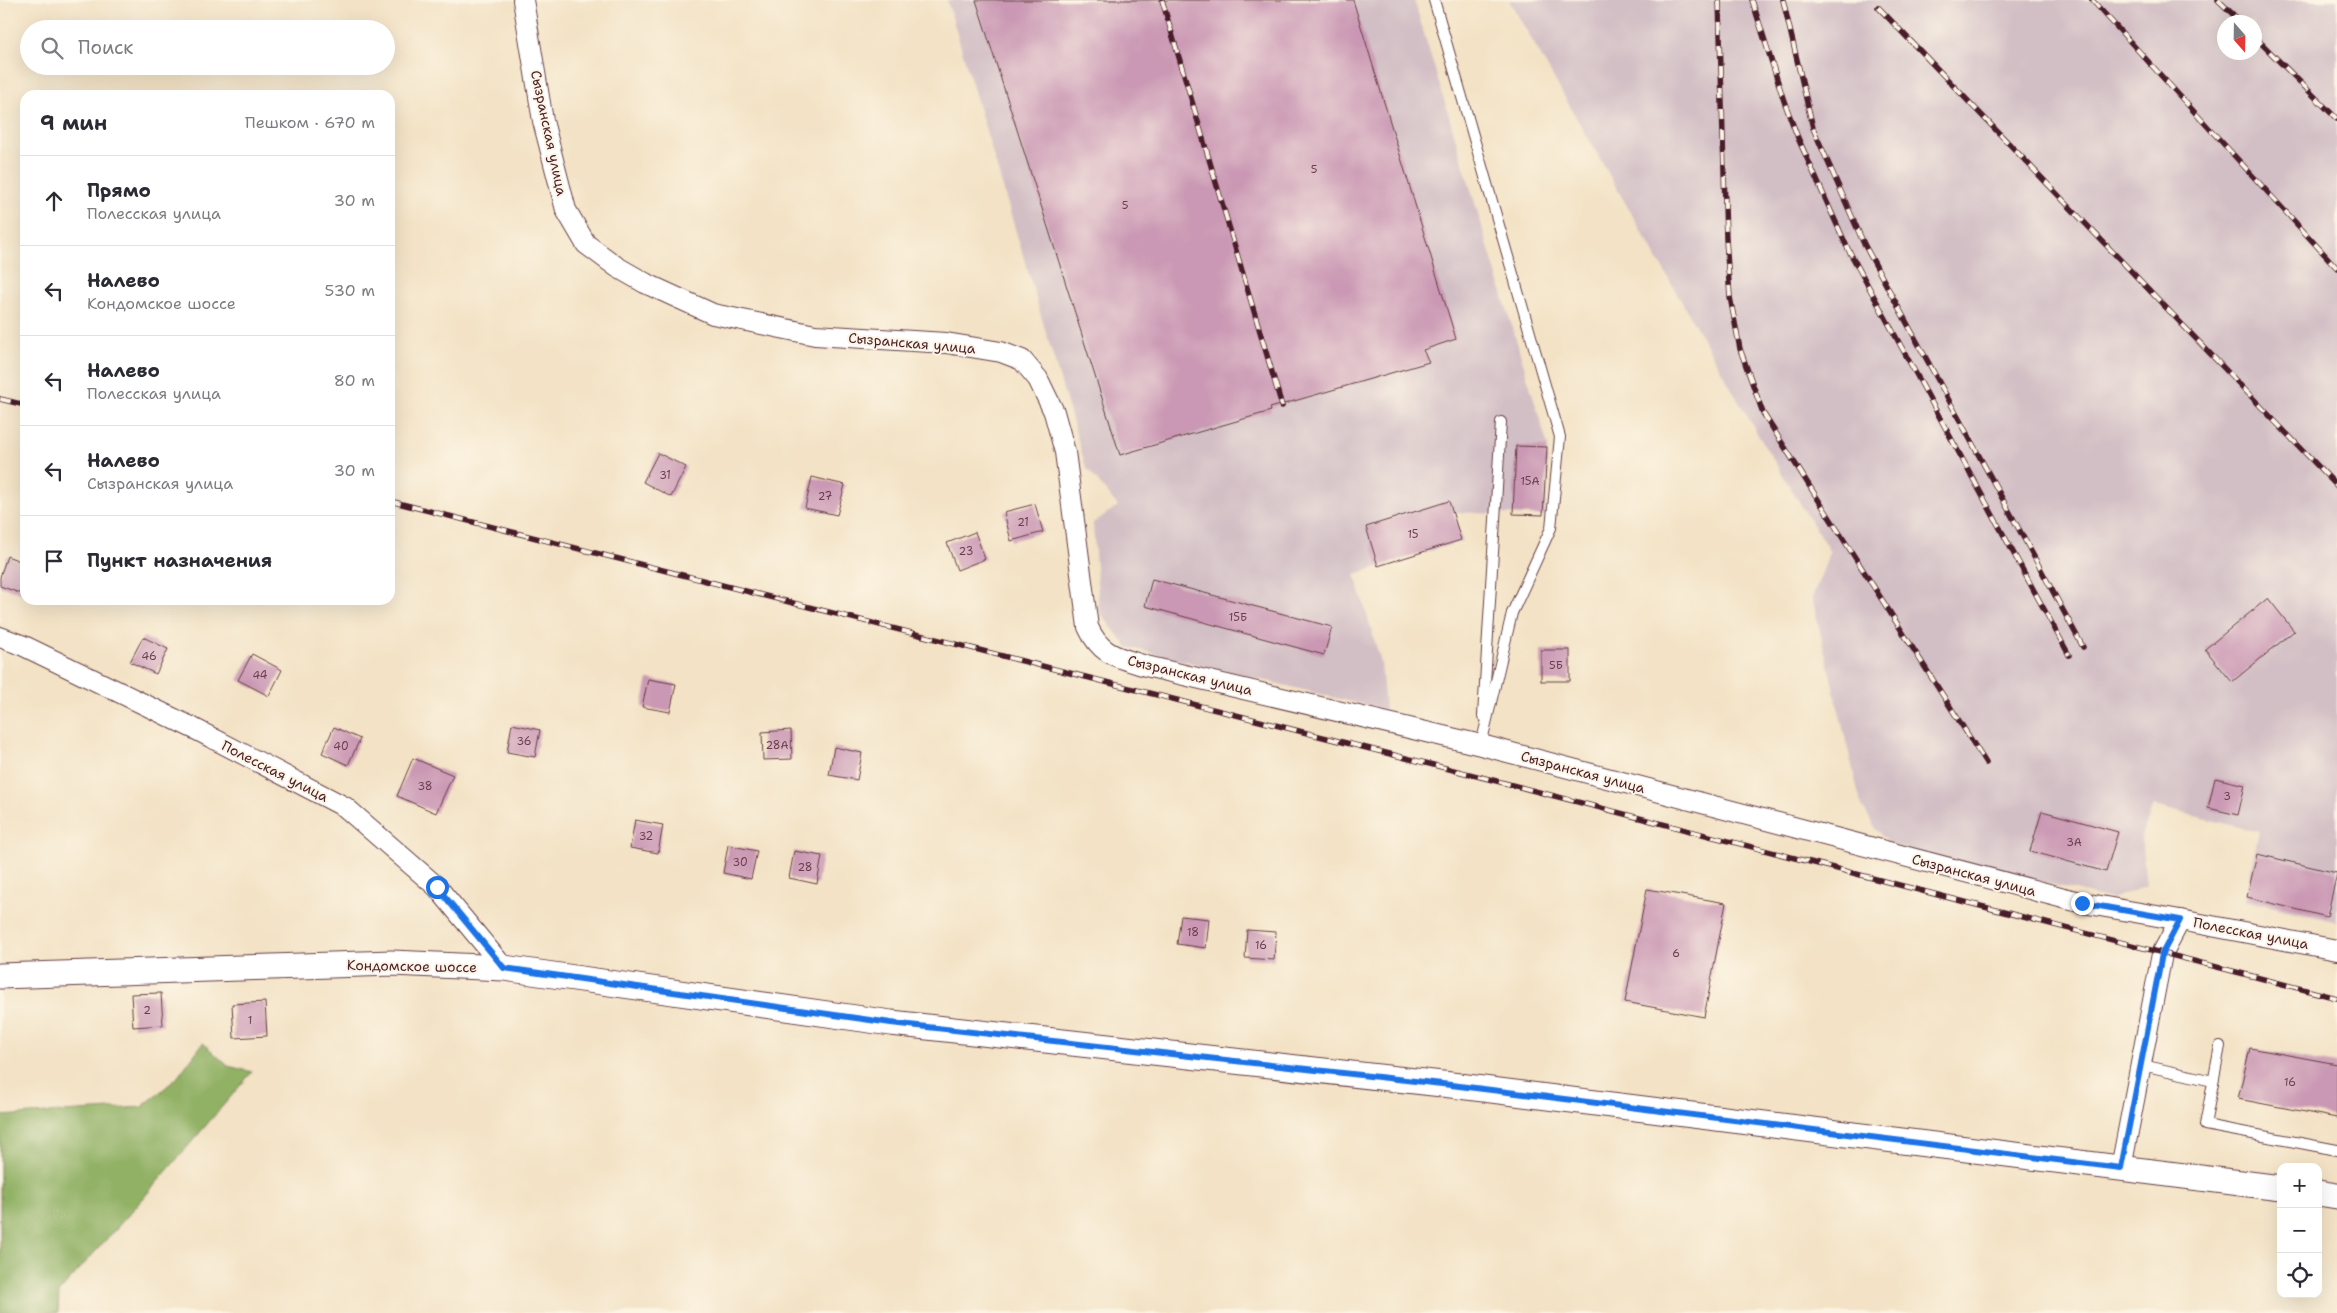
<!DOCTYPE html>
<html lang="ru">
<head>
<meta charset="utf-8">
<style>
	:root { --surface:#fff; --page:#f2f2f3; --text:#2b2b33; --muted:#7c7c81; --line:#e1e1e2 }
	body { margin:0; font-family:"Shantell Sans",sans-serif; background:var(--page); color:var(--text) }
	.controls { position:absolute; right:15px; bottom:15px; display:grid; overflow:hidden; border-radius:10px; box-shadow:0 5px 20px #0002 }
	.controls button { width:45px; height:45px; display:grid; place-items:center; padding:0; border:0; border-bottom:1px solid var(--line); background:var(--surface); color:var(--text); font:25px sans-serif }
	.compass { position:absolute; left:2217px; top:15px; width:45px; height:45px; border-radius:50%; background:var(--surface); box-shadow:0 5px 20px #0002; rotate:160deg }
	.stop { position:absolute; width:15px; height:15px; margin:-11px; border:4px solid #1a73e8; border-radius:50%; background:#fff }
	.stop.end { background:#1a73e8; border-color:#fff; box-shadow:0 1px 5px #0008 }
	.list { margin:0; padding:0; list-style:none }
	h2 { display:flex; justify-content:space-between; align-items:center; height:65px; margin:0; padding:0 20px; font-size:21px }
	h2 small { font-size:16px; font-weight:400; color:var(--muted) }
	.list li { display:grid; grid-template-columns:32px 1fr auto; gap:15px; align-items:center; box-sizing:border-box; height:90px; padding:0 20px; border-top:1px solid var(--line) }
	.list b { display:block; font-size:19px; white-space:nowrap }
	.list p { margin:0; font-size:16px; white-space:nowrap; color:var(--muted) }
	.list em { font-size:16px; font-style:normal; color:var(--muted) }
	.icon { flex:none; width:28px; height:28px; fill:none; stroke:currentColor; stroke-width:2; stroke-linecap:round; stroke-linejoin:round }
	.map { position:relative; flex:none; width:2337px; height:1313px; overflow:hidden }
	.search { position:absolute; background:var(--surface); box-shadow:0 5px 20px #0002; left:20px; top:20px; width:375px; height:55px; display:flex; align-items:center; gap:12px; box-sizing:border-box; padding:0 18px; border-radius:28px; color:var(--muted); font-size:19px }
	.panel { position:absolute; background:var(--surface); box-shadow:0 5px 20px #0002; left:20px; top:90px; width:375px; height:515px; border-radius:15px }
	.map>svg:first-child { display:block }
	.industrial { fill:#d2bec5; fill-rule:evenodd }
	.forest { fill:#91b165; stroke:#6e6848 }
	.building { fill:#ca98b4 }
	.lines { fill:none; stroke-linecap:round; stroke-linejoin:round }
	.service-casing { stroke:#633c42; stroke-width:12 }
	.minor-casing { stroke:#633c42; stroke-width:22 }
	.tertiary-casing { stroke:#633c42; stroke-width:27 }
	.service { stroke:#fff; stroke-width:10 }
	.minor { stroke:#fff; stroke-width:20 }
	.tertiary { stroke:#fff; stroke-width:25 }
	.rail-casing { stroke:#4a1f2b; stroke-width:5.5 }
	.rail { stroke:#fcf5e5; stroke-width:4; stroke-dasharray:11; stroke-linecap:butt }
	.route { stroke:#1a73e8; stroke-width:6 }
	.labels { text-anchor:middle; dominant-baseline:central; stroke-width:4; stroke-linejoin:round; paint-order:stroke }
	.number-label { font-size:11px; fill:#6a3d4d }
	.street-label { font-size:14px; fill:#4a1f2b; stroke:#fcf5e5 }
</style>
</head>
<body>
<div class="map">
<svg width="2337" height="1313" viewBox="0 0 2337 1313">
	<rect width="100%" height="100%" fill="#fcf5e5"/>
	<filter id="ink" filterUnits="userSpaceOnUse"><feTurbulence type="fractalNoise" baseFrequency=".02" numOctaves="2"/><feDisplacementMap in="SourceGraphic" scale="10" xChannelSelector="R" yChannelSelector="G"/><feConvolveMatrix kernelMatrix="1 2 1 2 8 2 1 2 1" color-interpolation-filters="sRGB"/></filter>
	<filter id="wash" filterUnits="userSpaceOnUse"><feTurbulence type="fractalNoise" baseFrequency=".0096" numOctaves="4" result="noise"/><feDisplacementMap in="SourceGraphic" scale="20" xChannelSelector="R" yChannelSelector="G"/><feGaussianBlur stdDeviation="1.12" result="paint"/><feColorMatrix in="noise" values="0 0 0 0 0 0 0 0 0 0 0 0 0 0 0 0 0 1.4 0 .05"/><feComposite in="paint" operator="in"/></filter>
	<g filter="url(#wash)">
		<rect width="100%" height="100%" fill="#f3e2c5"/>
		<g class="industrial">
			<path d="M947,0H1414L1548,446L1545,516L1454,512L1463,541L1355,574L1381,663L1385,710L1127,647L1099,611L1093,523L1118,506L1086,467Z"/>
			<path d="M1509,0H2337V922L2244,900L2259,832L2154,806L2141,835L2146,886L2111,899L1893,845L1876,830L1861,804L1812,598L1830,552L1757,433ZM2224,22H2254V52H2224Z"/>
		</g>
		<path class="forest" d="M203,1043L228,1066L252,1072L140,1202L59,1292L58,1313H0V1116L142,1107L177,1078Z"/>
		<g id="blocks">
			<g class="building">
				<path d="M976,0H1353L1456,339L1423,350L1429,362L1270,408L1271,411L1120,455Z"/>
				<path d="M1516,446L1547,447L1543,515L1513,514Z"/>
				<path d="M658,453L686,467L671,497L643,482Z"/>
				<path d="M812,477L845,485L837,515L805,508Z"/>
				<path d="M1449,501L1461,540L1378,566L1366,527Z"/>
				<path d="M1035,504L1043,532L1011,541L1004,512Z"/>
				<path d="M975,532L985,559L957,570L947,543Z"/>
				<path d="M7,556L25,563V595L0,586V577Z"/>
				<path d="M1152,579L1332,627L1324,655L1145,606Z"/>
				<path d="M2268,598L2294,631L2232,682L2205,649Z"/>
				<path d="M143,637L168,649L156,674L130,662Z"/>
				<rect x="1541" y="650" width="29" height="31"/>
				<path d="M252,654L282,670L269,696L238,680Z"/>
				<path d="M648,679L676,684L670,712L642,707Z"/>
				<path d="M512,724L540,730L535,757L507,752Z"/>
				<path d="M334,727L360,739L348,765L322,753Z"/>
				<path d="M791,730L792,759L763,760L762,732Z"/>
				<path d="M834,747L862,753L857,780L829,775Z"/>
				<path d="M413,758L453,775L436,813L397,796Z"/>
				<path d="M2215,778L2245,785L2238,815L2208,808Z"/>
				<path d="M2042,811L2118,832L2106,872L2030,851Z"/>
				<path d="M635,820L663,825L658,853L630,848Z"/>
				<path d="M728,845L757,851L751,879L723,873Z"/>
				<path d="M794,851L822,856L817,884L789,878Z"/>
				<path d="M2257,854L2337,873L2327,917L2247,897Z"/>
				<path d="M1647,889L1726,903L1704,1017L1625,1002Z"/>
				<path d="M1181,916L1209,919L1206,948L1177,944Z"/>
				<path d="M1247,930L1276,932L1274,960L1245,958Z"/>
				<path d="M161,993L163,1025L133,1027L131,994Z"/>
				<path d="M265,1002L267,1036L234,1038L232,1004Z"/>
				<path d="M2250,1048L2337,1064V1118L2238,1099Z"/>
			</g>
		</g>
	</g>
	<g filter="url(#ink)">
		<use href="#blocks" fill-opacity="0" stroke="#633c42" stroke-width="1"/>
		<g class="lines">
			<defs>
				<g id="service">
					<path d="M1434,0L1560,437L1551,528L1512,613L1481,745"/>
					<path d="M1483,716L1501,422"/>
					<path d="M2220,1046L2205,1125L2337,1150"/>
					<path d="M2142,1065L2213,1081"/>
				</g>
				<g id="minor">
					<path d="M523,0L543,121L566,210L586,244L617,267L645,283L713,314L815,335L946,343L1001,352L1022,360L1038,379L1054,412L1065,452L1088,627C1101,656 1118,657 1146,666L1481,745L2083,903L2180,920"/>
					<path d="M0,637L24,646L193,728L345,807L437,887L504,968"/>
					<path d="M2121,1168L2162,954L2180,920L2337,950"/>
				</g>
				<g id="tertiary">
					<path d="M0,976L392,963L504,968L891,1023L1451,1085L2281,1188"/>
					<path d="M2318,1193L2337,1196"/>
				</g>
			</defs>
			<use href="#service" class="service-casing"/>
			<use href="#minor" class="minor-casing"/>
			<use href="#tertiary" class="tertiary-casing"/>
			<use href="#service" class="service"/>
			<use href="#minor" class="minor"/>
			<use href="#tertiary" class="tertiary"/>
			<defs>
				<g id="rail">
					<path d="M1162,0L1282,406"/>
					<path d="M1719,0L1726,239L1730,297L1740,349L1763,413L1986,763"/>
					<path d="M1752,0L1784,101L1798,138L1847,247L2069,655"/>
					<path d="M1783,0L1813,128L1864,244L2083,647"/>
					<path d="M2092,0L2337,268"/>
					<path d="M2218,0L2241,22"/>
					<path d="M1878,7L2337,486"/>
					<path d="M2254,36L2337,119"/>
					<path d="M0,399L25,405"/>
					<path d="M390,501L1477,776L2337,998"/>
				</g>
			</defs>
			<use href="#rail" class="rail-casing"/>
			<use href="#rail" class="rail"/>
		</g>
	</g>
	<g class="lines" filter="url(#ink)">
		<path class="route" d="M437,887L504,968L891,1023L1451,1085L2121,1168L2162,954L2180,920L2082,903"/>
	</g>
	<g class="labels">
		<g class="number-label">
			<text x="1314" y="169">5</text>
			<text x="1125" y="205">5</text>
			<text x="665" y="475">31</text>
			<text x="1530" y="481">15А</text>
			<text x="825" y="496">27</text>
			<text x="1023" y="522">21</text>
			<text x="1413" y="534">15</text>
			<text x="966" y="551">23</text>
			<text x="1238" y="617">15Б</text>
			<text x="149" y="656">46</text>
			<text x="1556" y="665">5Б</text>
			<text x="260" y="675">44</text>
			<text x="524" y="741">36</text>
			<text x="777" y="745">28А</text>
			<text x="341" y="746">40</text>
			<text x="425" y="786">38</text>
			<text x="2227" y="796">3</text>
			<text x="646" y="836">32</text>
			<text x="2074" y="842">3А</text>
			<text x="740" y="862">30</text>
			<text x="805" y="867">28</text>
			<text x="1193" y="932">18</text>
			<text x="1261" y="945">16</text>
			<text x="1676" y="953">6</text>
			<text x="147" y="1010">2</text>
			<text x="250" y="1020">1</text>
			<text x="2290" y="1082">16</text>
		</g>
		<g class="street-label">
			<text transform="translate(549 133) rotate(78)">Сызранская улица</text>
			<text transform="translate(912 343) rotate(5)">Сызранская улица</text>
			<text transform="translate(1190 675) rotate(14)">Сызранская улица</text>
			<text transform="translate(275 771) rotate(27)">Полесская улица</text>
			<text transform="translate(1583 772) rotate(15)">Сызранская улица</text>
			<text transform="translate(1974 875) rotate(15)">Сызранская улица</text>
			<text transform="translate(2251 933) rotate(11)">Полесская улица</text>
			<text transform="translate(412 966) rotate(1)">Кондомское шоссе</text>
		</g>
	</g>
</svg>
<div class="controls">
<button>+</button>
<button>−</button>
<button><svg class="icon" aria-label="locate" viewBox="0 0 24 24"><circle cx="12" cy="12" r="6"/><path d="M12 2v4M12 18v4M2 12h4M18 12h4"/></svg></button>
</div>
<svg class="compass" viewBox="-18 -18 36 36"><path d="M0-13l5 13h-10z" fill="#e53935"/><path d="M0 13l5-13h-10z" fill="#7c7c81"/></svg>
<div class="stop" style="left:437px;top:887px"></div>
<div class="stop end" style="left:2082px;top:903px"></div>
<div class="search"><svg class="icon" aria-label="search" viewBox="0 0 24 24"><circle cx="10" cy="10" r="6"/><path d="M15 15l6 6"/></svg>Поиск</div>
<section class="panel">
<h2>9 мин<small>Пешком · 670 m</small></h2>
<ul class="list">
<li><svg class="icon" aria-label="ahead" viewBox="0 0 24 24"><path d="M12 20V5M6 11l6-6 6 6"/></svg><div><b>Прямо</b><p>Полесская улица</p></div><em>30 m</em></li>
<li><svg class="icon" aria-label="left" viewBox="0 0 24 24"><path d="M17 20v-9H6M10 6l-5 5 5 5"/></svg><div><b>Налево</b><p>Кондомское шоссе</p></div><em>530 m</em></li>
<li><svg class="icon" aria-label="left" viewBox="0 0 24 24"><path d="M17 20v-9H6M10 6l-5 5 5 5"/></svg><div><b>Налево</b><p>Полесская улица</p></div><em>80 m</em></li>
<li><svg class="icon" aria-label="left" viewBox="0 0 24 24"><path d="M17 20v-9H6M10 6l-5 5 5 5"/></svg><div><b>Налево</b><p>Сызранская улица</p></div><em>30 m</em></li>
<li><svg class="icon" aria-label="arrive" viewBox="0 0 24 24"><path d="M6 21V4h12l-3 4 3 4H6"/></svg><div><b>Пункт назначения</b></div></li>
</ul>
</section>
</div>
</body>
</html>
